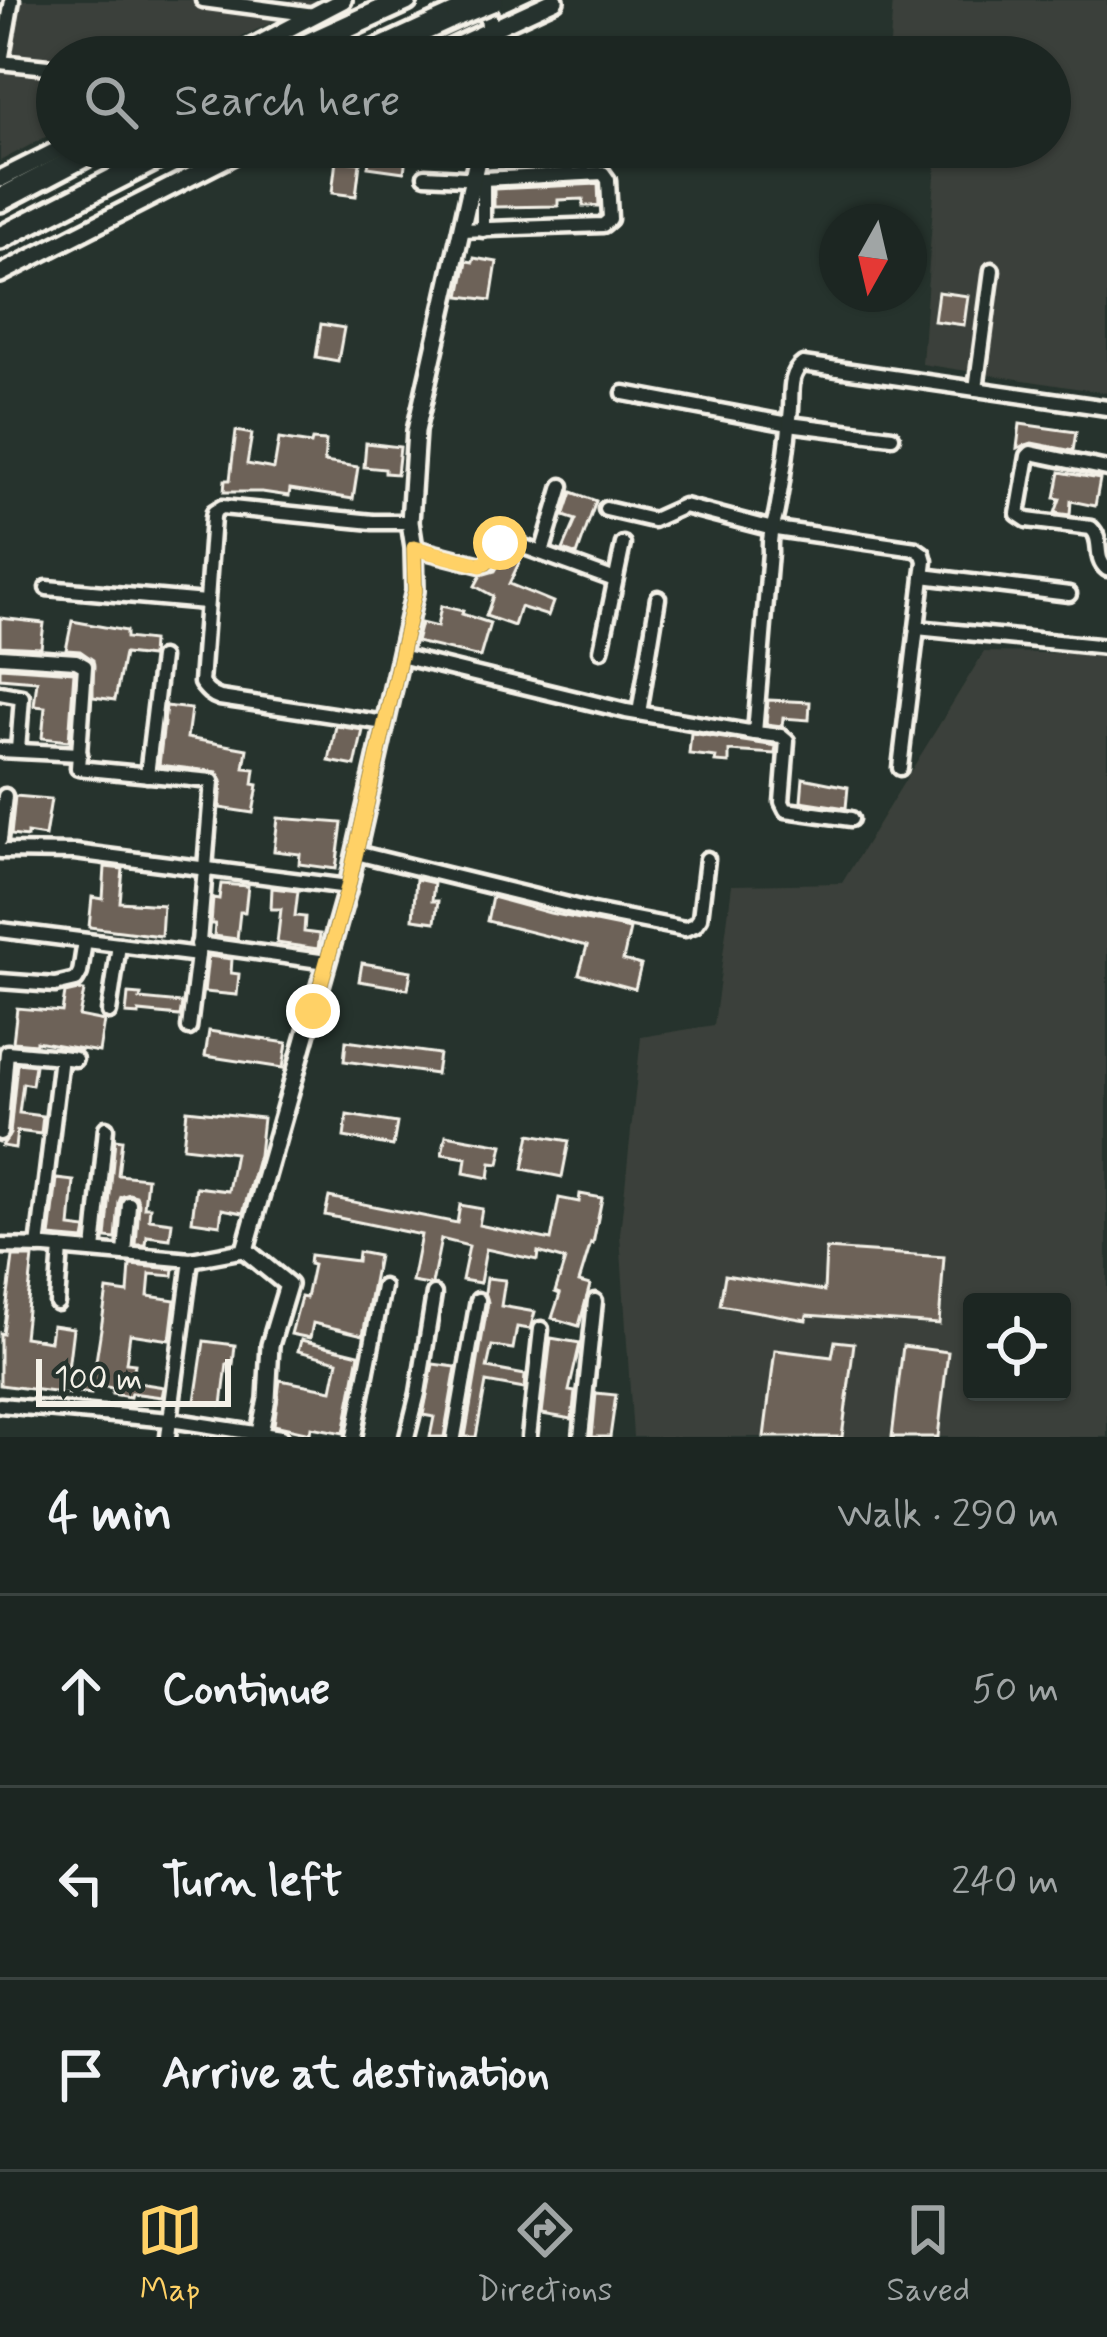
<!DOCTYPE html>
<html lang="en">
<head>
<meta charset="utf-8">
<style>
	:root { --surface:#1c2622; --page:#252e2a; --text:#f1f3f6; --muted:#a0a5a5; --line:#3a4340; --accent:#ffd166 }
	body { margin:0; font-family:Mynerve,sans-serif; background:var(--page); color:var(--text) }
	.controls { position:absolute; right:36px; bottom:36px; display:grid; overflow:hidden; border-radius:12px; box-shadow:0 3px 9px #0004 }
	.controls button { width:108px; height:108px; display:grid; place-items:center; padding:0; border:0; border-bottom:3px solid var(--line); background:var(--surface); color:var(--text); font:60px sans-serif }
	.compass { position:absolute; left:819px; top:204px; width:108px; height:108px; border-radius:50%; background:var(--surface); box-shadow:0 3px 9px #0004; rotate:188deg }
	.scale { position:absolute; left:36px; bottom:30px; width:195px; box-sizing:border-box; padding-left:12px; border:6px solid #f4f1e8; border-top:0; font-size:33px; line-height:42px; white-space:nowrap; color:#f4f1e8; -webkit-text-stroke:9px #26332d; paint-order:stroke }
	.stop { position:absolute; width:36px; height:36px; margin:-27px; border:9px solid #ffd166; border-radius:50%; background:#fff }
	.stop.end { background:#ffd166; border-color:#fff; box-shadow:0 3px 12px #0008 }
	.list { margin:0; padding:0; list-style:none }
	h2 { display:flex; justify-content:space-between; align-items:center; height:156px; margin:0; padding:0 48px; font-size:51px }
	h2 small { font-size:39px; font-weight:400; color:var(--muted) }
	.list li { display:grid; grid-template-columns:78px 1fr auto; gap:36px; align-items:center; box-sizing:border-box; height:192px; padding:0 48px; border-top:3px solid var(--line) }
	.list b { display:block; font-size:45px; white-space:nowrap }
	.list em { font-size:39px; font-style:normal; color:var(--muted) }
	.icon { flex:none; width:66px; height:66px; fill:none; stroke:currentColor; stroke-width:2; stroke-linecap:round; stroke-linejoin:round }
	.map { position:relative; flex:none; width:1107px; height:1437px; overflow:hidden }
	.search { position:absolute; background:var(--surface); box-shadow:0 3px 9px #0004; left:36px; right:36px; top:36px; height:132px; display:flex; align-items:center; gap:30px; box-sizing:border-box; padding:0 42px; border-radius:66px; color:var(--muted); font-size:45px }
	.sheet { height:732px; background:var(--surface) }
	nav { display:flex; justify-content:space-around; align-items:center; box-sizing:border-box; height:168px; border-top:3px solid var(--line); background:var(--surface); font-size:33px; color:var(--muted) }
	nav a { display:grid; justify-items:center; gap:6px }
	nav .on { color:var(--accent) }
	.map>svg:first-child { display:block }
	.built { fill:#3b413a; fill-rule:evenodd }
	.building { fill:#6d6258; stroke:#f4f1e8; stroke-width:3 }
	.lines { fill:none; stroke-linecap:round; stroke-linejoin:round }
	.minor-casing { stroke:#f4f1e8; stroke-width:21 }
	.tertiary-casing { stroke:#f4f1e8; stroke-width:24 }
	.trunk-casing { stroke:#f4f1e8; stroke-width:30 }
	.minor { stroke:#26332d; stroke-width:12 }
	.tertiary { stroke:#26332d; stroke-width:15 }
	.trunk { stroke:#26332d; stroke-width:21 }
	.trunk-bridge-casing { stroke:#f4f1e8; stroke-width:30; stroke-linecap:butt }
	.trunk-bridge { stroke:#26332d; stroke-width:21 }
	.route { stroke:#ffd166; stroke-width:15 }
</style>
</head>
<body>
<div class="map">
<svg width="1107" height="1437" viewBox="0 0 1107 1437">
	<rect width="100%" height="100%" fill="#26332d"/>
	<filter id="ink" filterUnits="userSpaceOnUse"><feTurbulence type="fractalNoise" baseFrequency=".00833" numOctaves="2"/><feDisplacementMap in="SourceGraphic" scale="24" xChannelSelector="R" yChannelSelector="G"/><feConvolveMatrix kernelMatrix="1 2 1 2 8 2 1 2 1" color-interpolation-filters="sRGB"/></filter>
	<g filter="url(#ink)">
		<g class="built">
			<path d="M0,0H318L200,57H57V131L0,161Z"/>
			<path d="M893,0H1107V393L922,364L937,147H1050V57H889Z"/>
			<path d="M984,652L1107,654V1437H633L620,1234L641,1037L714,1025L732,885L842,883ZM972,1302H1062V1392H972Z"/>
		</g>
		<g class="building">
			<path d="M372,147L407,149L404,172L368,167Z"/>
			<path d="M336,160L360,163L356,196L332,193Z"/>
			<path d="M598,184L599,206H583V199L558,200V206L494,207V189Z"/>
			<path d="M474,258L497,262L491,300L460,296L467,261L473,262Z"/>
			<path d="M938,292L968,296L964,325L934,321Z"/>
			<path d="M321,324L344,328L338,361L316,357Z"/>
			<path d="M1020,424L1076,432L1073,451L1032,443L1017,448Z"/>
			<path d="M236,431L252,434L247,464L274,469L279,439L311,444L312,440L326,441L324,462L358,467L353,499L290,489L289,496L262,492H224L225,480H230Z"/>
			<path d="M366,443L400,447L397,474L385,473V469L364,467Z"/>
			<path d="M1060,472L1100,479L1095,506L1071,501L1070,515L1055,513L1060,499L1055,498Z"/>
			<path d="M572,492L596,501L577,555L563,550L576,520L564,516Z"/>
			<path d="M506,552L522,557L509,584L553,602L548,616L520,607L514,626L486,616L493,596L475,586L481,575L495,571Z"/>
			<path d="M441,606L463,611L462,614L490,623L480,657L416,642L421,623L437,627Z"/>
			<path d="M0,618L44,623L41,648L0,646Z"/>
			<path d="M72,621L126,631V638L152,641L151,657L124,654L115,700L93,697V660L80,651L66,650Z"/>
			<path d="M0,667L74,672L69,741L42,738L45,707L34,706L37,681L0,678Z"/>
			<path d="M768,700L810,702L809,720L783,718L782,726L766,724Z"/>
			<path d="M166,706L191,709L187,738L247,749L244,768L255,769L253,784L258,785L253,813L220,808L222,781L217,772L159,765Z"/>
			<path d="M336,726L363,730L355,766L329,761Z"/>
			<path d="M691,733L776,746L775,754L729,751V763L715,762L716,757L689,754Z"/>
			<path d="M803,778L848,787L846,808L801,801Z"/>
			<path d="M15,796L51,799L45,836L27,833V837L11,835Z"/>
			<path d="M278,818L342,823L336,869L299,864L300,854L274,851Z"/>
			<path d="M105,867L123,869L120,902L163,905L161,936L89,927L92,897L103,899Z"/>
			<path d="M416,879L434,883L432,901H438L435,922L413,919Z"/>
			<path d="M221,884L248,886L245,912H240L237,939L214,936L215,924H211L213,898L219,899Z"/>
			<path d="M272,888L298,891L295,916L305,917L304,932L320,934L318,949L277,943L281,909H271Z"/>
			<path d="M492,897L550,913L630,929L623,960L641,965L635,989L579,974L587,946L487,921Z"/>
			<path d="M208,956L232,959L231,973L239,974L237,995L204,992Z"/>
			<path d="M362,963L411,971L408,989L359,981Z"/>
			<path d="M78,990L84,991L79,1016L104,1021L99,1052L36,1041V1044L13,1042L17,1008L62,1012L65,993Z"/>
			<path d="M128,994L141,995L140,999L182,1003L180,1016L139,1012V1015L126,1014Z"/>
			<path d="M209,1031L287,1043L283,1068L205,1056Z"/>
			<path d="M346,1041L439,1054L436,1074L344,1061Z"/>
			<path d="M17,1063L35,1065L32,1085L23,1083L19,1113L43,1116L41,1134L17,1131L15,1148L2,1146L10,1134Z"/>
			<path d="M187,1110L263,1118L259,1155L243,1213L222,1209L220,1225L192,1221L196,1187L228,1191L235,1153L183,1147Z"/>
			<path d="M347,1115L397,1123L393,1146L344,1137Z"/>
			<path d="M530,1134L569,1141L562,1177L523,1169Z"/>
			<path d="M446,1135L503,1145L499,1164L491,1163L489,1178L464,1173L466,1158L442,1154Z"/>
			<path d="M115,1139L122,1140L118,1175L147,1178L144,1207H150L149,1219L172,1222L170,1239L147,1236L146,1245H136L139,1204L136,1196L129,1194L121,1197L119,1202L116,1239L106,1238Z"/>
			<path d="M57,1179L74,1181L70,1227L86,1229L84,1240L50,1237Z"/>
			<path d="M580,1194L602,1198L593,1244L591,1243L579,1282L590,1285L579,1326L552,1318L560,1294L555,1292L565,1260L538,1252L537,1260L486,1249L480,1283L462,1280L469,1246L441,1239L432,1284L429,1285L412,1282L421,1235L325,1215L329,1197L457,1223L460,1205L482,1209L479,1225L551,1240L559,1198L579,1202Z"/>
			<path d="M826,1249L944,1257L939,1324L807,1315L806,1320L720,1305L725,1275L824,1291Z"/>
			<path d="M358,1252L378,1256L363,1335L313,1323L310,1338L291,1334L301,1297L306,1298L313,1265L309,1264L310,1255L357,1261Z"/>
			<path d="M13,1257H33L24,1337L50,1341L52,1325L73,1328L68,1369L94,1374L107,1290L128,1293L130,1265L174,1269L173,1276L150,1274L148,1296L175,1300L170,1340L130,1334L126,1363L135,1364L132,1382L164,1387L162,1397L131,1393L130,1397L112,1394L113,1388L92,1385L91,1394L69,1391V1394L0,1385V1333L3,1334Z"/>
			<path d="M487,1278L505,1280L501,1306L535,1312L530,1329L517,1327L513,1349L492,1346L487,1368L525,1375L524,1389L486,1382L476,1437H465L488,1302L485,1292Z"/>
			<path d="M551,1338L580,1343L569,1391L575,1392L572,1419L542,1414Z"/>
			<path d="M301,1340L359,1354L344,1433L311,1427L310,1433L274,1425L280,1380L332,1390L338,1361L298,1351Z"/>
			<path d="M204,1341L235,1345L233,1365L227,1364L222,1405L195,1401Z"/>
			<path d="M835,1341L854,1343L842,1437H764L775,1350L832,1357Z"/>
			<path d="M903,1346L948,1352L938,1437H892Z"/>
			<path d="M433,1364L456,1367L444,1437H430L434,1417L423,1415Z"/>
			<path d="M596,1393L616,1395L610,1437H592Z"/>
		</g>
		<g class="lines">
			<defs>
				<g id="minor">
					<path d="M203,0L314,15"/>
					<path d="M0,62L57,68"/>
					<path d="M1,62L12,0"/>
					<path d="M425,176L483,179L603,173L608,180L610,219L603,225L462,230"/>
					<path d="M483,179V230"/>
					<path d="M976,389L992,270"/>
					<path d="M624,393L789,424L892,437"/>
					<path d="M1107,469L1031,453L1028,456L1018,514L1027,520L1091,528C1104,540 1093,558 1107,569"/>
					<path d="M606,509L653,520L684,506L769,528L916,549L923,554L925,561L900,768"/>
					<path d="M414,548L481,565L488,563L499,543L505,540L615,580"/>
					<path d="M542,553L562,486"/>
					<path d="M923,576L1069,594"/>
					<path d="M47,588L205,602"/>
					<path d="M917,628L1107,647"/>
					<path d="M601,650L623,544"/>
					<path d="M0,656L76,661L85,666L78,768L212,781L198,955L0,930"/>
					<path d="M400,656L626,711L755,733L770,552C769,529 775,526 778,505C784,473 788,440 791,408C792,392 789,374 803,364L1107,408"/>
					<path d="M0,693L22,697L18,750"/>
					<path d="M639,713L658,598"/>
					<path d="M385,723L220,698C211,695 207,691 201,683L213,517L214,512L222,507L373,522H410"/>
					<path d="M755,733L781,736L787,741L782,802L786,810L851,819"/>
					<path d="M0,750L80,754"/>
					<path d="M147,775L161,658"/>
					<path d="M0,840L5,796"/>
					<path d="M0,851L75,852L348,887"/>
					<path d="M356,853L593,911L685,929L695,925L700,918L707,859"/>
					<path d="M198,944L327,962"/>
					<path d="M0,981L55,985L76,980L80,973L85,941"/>
					<path d="M109,1012L119,945"/>
					<path d="M189,1028L198,955"/>
					<path d="M0,1133L7,1052L61,1057"/>
					<path d="M0,1246L46,1247L191,1260L245,1250"/>
					<path d="M38,1247L61,1057L75,1059"/>
					<path d="M94,1251L106,1128"/>
					<path d="M125,1254L129,1204"/>
					<path d="M57,1303L61,1248"/>
					<path d="M0,1405L170,1420L191,1260"/>
					<path d="M168,1437L170,1420L281,1437"/>
					<path d="M354,1437L383,1287"/>
					<path d="M407,1437L418,1393L434,1294"/>
					<path d="M454,1437L478,1300"/>
					<path d="M529,1437L541,1329"/>
					<path d="M581,1437L595,1301"/>
				</g>
				<g id="tertiary">
					<path d="M486,0L490,29L489,57"/>
					<path d="M234,57L343,0"/>
					<path d="M432,57L555,0"/>
					<path d="M0,179L64,147"/>
					<path d="M0,274L249,147"/>
					<path d="M259,1437L267,1399L270,1345L288,1285L245,1250L348,887L415,591L414,548L410,522L416,431L480,147"/>
				</g>
				<g id="trunk">
					<path d="M281,57L406,0"/>
					<path d="M364,57L458,14"/>
					<path d="M0,200L101,147"/>
					<path d="M0,238L178,147"/>
				</g>
			</defs>
			<use href="#minor" class="minor-casing"/>
			<use href="#tertiary" class="tertiary-casing"/>
			<use href="#trunk" class="trunk-casing"/>
			<use href="#minor" class="minor"/>
			<use href="#tertiary" class="tertiary"/>
			<use href="#trunk" class="trunk"/>
			<defs>
				<path id="trunk-bridge" d="M458,14L492,0"/>
			</defs>
			<use href="#trunk-bridge" class="trunk-bridge-casing"/>
			<use href="#trunk-bridge" class="trunk-bridge"/>
		</g>
	</g>
	<g class="lines" filter="url(#ink)">
		<path class="route" d="M313,1011L348,887L415,591L414,548L481,565L491,560L500,543"/>
	</g>
</svg>
<div class="controls">
<button><svg class="icon" aria-label="locate" viewBox="0 0 24 24"><circle cx="12" cy="12" r="6"/><path d="M12 2v4M12 18v4M2 12h4M18 12h4"/></svg></button>
</div>
<svg class="compass" viewBox="-18 -18 36 36"><path d="M0-13l5 13h-10z" fill="#e53935"/><path d="M0 13l5-13h-10z" fill="#a0a5a5"/></svg>
<div class="scale">100 m</div>
<div class="stop" style="left:500px;top:543px"></div>
<div class="stop end" style="left:313px;top:1011px"></div>
<div class="search"><svg class="icon" aria-label="search" viewBox="0 0 24 24"><circle cx="10" cy="10" r="6"/><path d="M15 15l6 6"/></svg>Search here</div>
</div>
<section class="sheet">
<h2>4 min<small>Walk · 290 m</small></h2>
<ul class="list">
<li><svg class="icon" aria-label="ahead" viewBox="0 0 24 24"><path d="M12 20V5M6 11l6-6 6 6"/></svg><div><b>Continue</b></div><em>50 m</em></li>
<li><svg class="icon" aria-label="left" viewBox="0 0 24 24"><path d="M17 20v-9H6M10 6l-5 5 5 5"/></svg><div><b>Turn left</b></div><em>240 m</em></li>
<li><svg class="icon" aria-label="arrive" viewBox="0 0 24 24"><path d="M6 21V4h12l-3 4 3 4H6"/></svg><div><b>Arrive at destination</b></div></li>
</ul>
</section>
<nav>
<a class="on"><svg class="icon" aria-label="map" viewBox="0 0 24 24"><path d="M3 6l6-2 6 2 6-2v14l-6 2-6-2-6 2zM9 4v14M15 6v14"/></svg>Map</a>
<a><svg class="icon" aria-label="directions" viewBox="0 0 24 24"><path d="M12 3l9 9-9 9-9-9zM9 14v-3h6M13 9l2 2-2 2"/></svg>Directions</a>
<a><svg class="icon" aria-label="saved" viewBox="0 0 24 24"><path d="M7 4h10v16l-5-4-5 4z"/></svg>Saved</a>
</nav>
</body>
</html>
